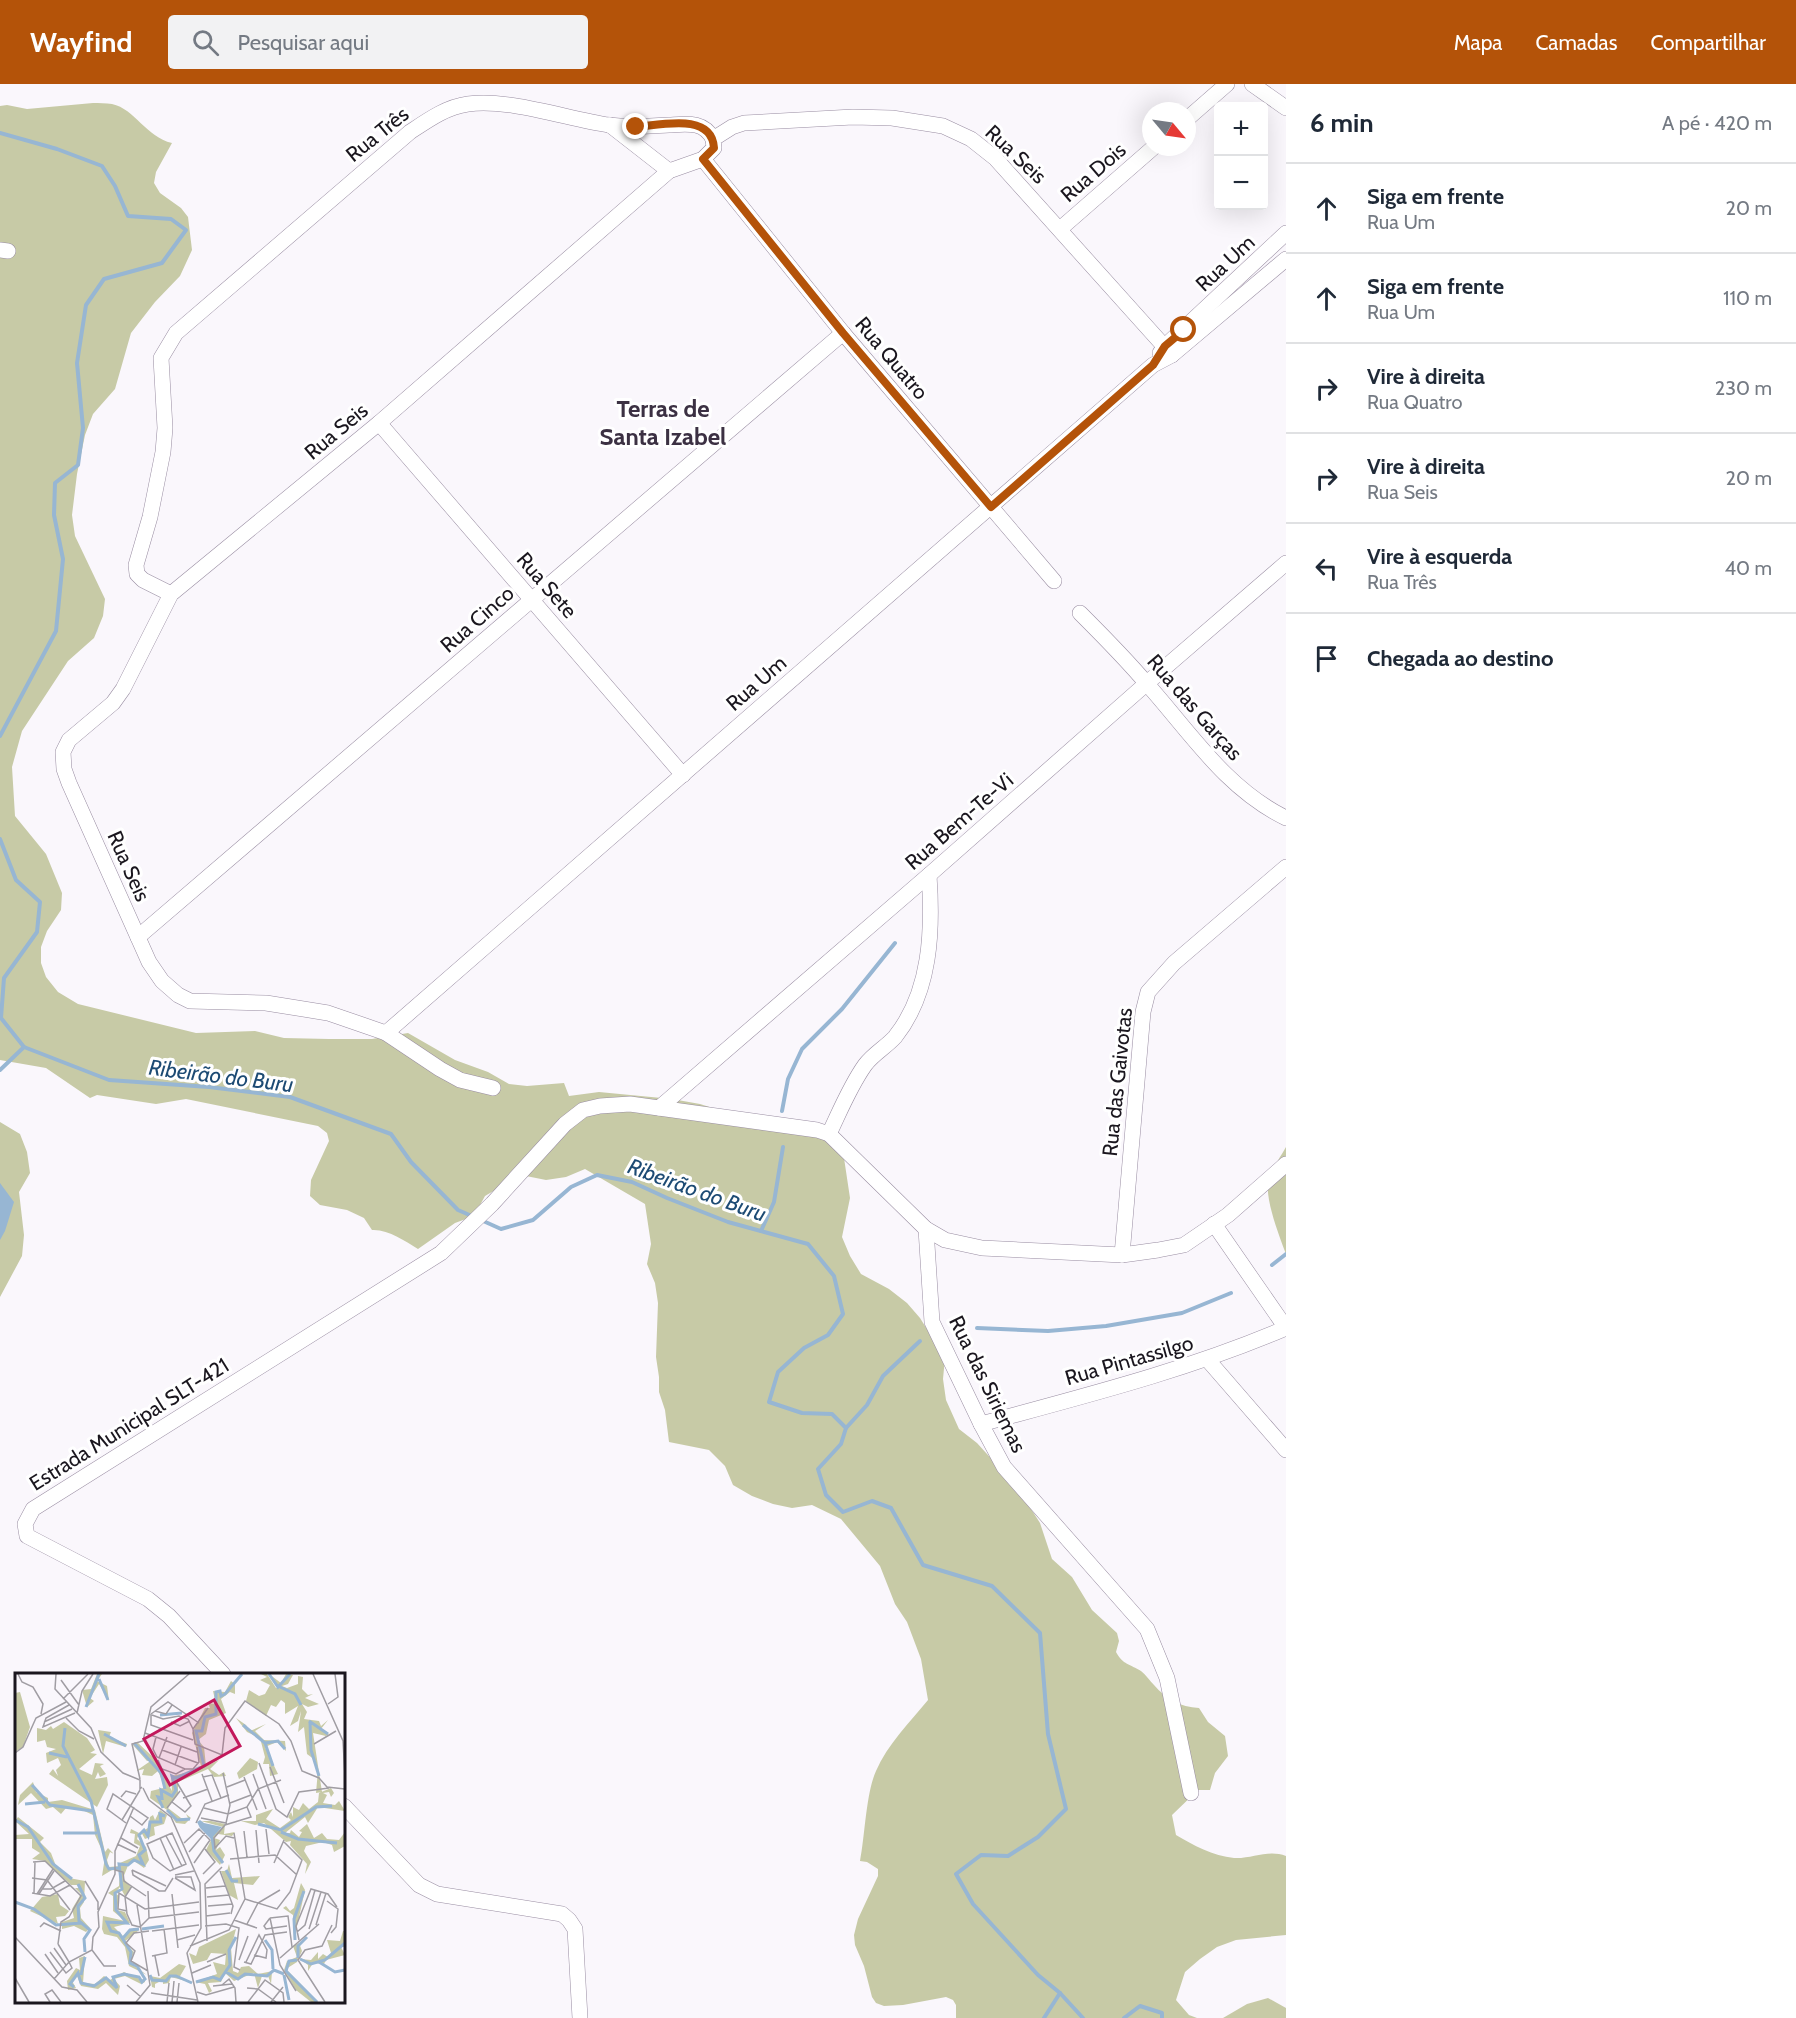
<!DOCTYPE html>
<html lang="pt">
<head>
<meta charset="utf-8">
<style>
	:root { --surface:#fff; --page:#f2f2f3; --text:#1f2937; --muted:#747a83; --line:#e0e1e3; --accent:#b45309 }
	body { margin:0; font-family:Cabin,sans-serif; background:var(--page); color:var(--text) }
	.controls { position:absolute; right:18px; top:18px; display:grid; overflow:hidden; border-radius:6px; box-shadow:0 6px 24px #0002 }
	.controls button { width:54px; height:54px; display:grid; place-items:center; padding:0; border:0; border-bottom:2px solid var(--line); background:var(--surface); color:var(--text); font:30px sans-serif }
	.compass { position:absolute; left:1142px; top:18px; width:54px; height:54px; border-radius:50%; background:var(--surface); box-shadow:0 6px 24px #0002; rotate:119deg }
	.stop { position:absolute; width:18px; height:18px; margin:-14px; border:4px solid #b45309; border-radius:50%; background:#fff }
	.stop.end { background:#b45309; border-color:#fff; box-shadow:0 2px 6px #0008 }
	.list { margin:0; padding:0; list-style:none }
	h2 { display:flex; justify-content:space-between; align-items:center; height:78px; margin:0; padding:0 24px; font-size:26px }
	h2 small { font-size:20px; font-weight:400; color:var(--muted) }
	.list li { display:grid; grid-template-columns:39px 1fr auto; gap:18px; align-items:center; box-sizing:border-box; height:90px; padding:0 24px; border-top:2px solid var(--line) }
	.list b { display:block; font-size:22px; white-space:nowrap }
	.list p { margin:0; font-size:20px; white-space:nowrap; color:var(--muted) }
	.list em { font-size:20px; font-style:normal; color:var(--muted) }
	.icon { flex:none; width:33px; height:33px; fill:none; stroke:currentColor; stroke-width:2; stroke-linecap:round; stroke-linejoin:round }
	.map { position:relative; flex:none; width:1286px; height:1934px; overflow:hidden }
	header { display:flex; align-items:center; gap:36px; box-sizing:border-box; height:84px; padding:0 30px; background:var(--accent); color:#fff }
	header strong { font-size:28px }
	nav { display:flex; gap:33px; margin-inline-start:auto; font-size:21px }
	.search { width:420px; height:54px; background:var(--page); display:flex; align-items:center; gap:15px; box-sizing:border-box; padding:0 21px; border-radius:6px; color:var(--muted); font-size:22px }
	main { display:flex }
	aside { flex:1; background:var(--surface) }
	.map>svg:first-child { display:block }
	.green { fill:#c7caa6 }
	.water { fill:#97b6d3 }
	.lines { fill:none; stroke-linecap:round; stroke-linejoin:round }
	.stream { stroke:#97b6d3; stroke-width:4 }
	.minor-casing { stroke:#998da2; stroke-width:16 }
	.minor { stroke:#fff; stroke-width:15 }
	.route { stroke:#b45309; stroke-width:8 }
	.labels { text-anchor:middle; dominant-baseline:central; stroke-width:6; stroke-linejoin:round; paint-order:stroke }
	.street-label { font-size:21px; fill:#1a161e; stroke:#fff }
	.water-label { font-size:22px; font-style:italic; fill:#1d4b74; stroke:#fff }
	.quarter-label { font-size:24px; font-weight:bold; fill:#3c3143; stroke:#fff }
	.inset-river { fill:none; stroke:#97b6d3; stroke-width:3 }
	.inset-road { fill:none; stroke:#a09da3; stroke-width:1.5 }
	.view { fill:#c2185b; fill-opacity:0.15; stroke:#c2185b; stroke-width:3 }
	.inset-edge { fill:none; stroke:#1a161e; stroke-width:3 }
</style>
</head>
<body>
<header>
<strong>Wayfind</strong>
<div class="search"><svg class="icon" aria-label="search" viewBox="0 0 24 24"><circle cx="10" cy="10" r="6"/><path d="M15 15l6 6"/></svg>Pesquisar aqui</div>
<nav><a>Mapa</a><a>Camadas</a><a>Compartilhar</a></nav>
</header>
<main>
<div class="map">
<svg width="1286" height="1934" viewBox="0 0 1286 1934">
	<rect width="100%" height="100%" fill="#faf7fc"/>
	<g class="green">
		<path d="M93,19C99,19 106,19 112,20C135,25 146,53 172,59L156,88L154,99L160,109L181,124L188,133L192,166L180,192L155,218L131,249L115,305L93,330L85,351L77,390L72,431L75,452L105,515L103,532L94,554L68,577L22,647L12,683L15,732L46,770L62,809L61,826L47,847L41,863V879L46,893L58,908L78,920L196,949L255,947L284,954L329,955H372L408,949L455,976L488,988L509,1000L527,1002L564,999L569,1012L599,1008L672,1015L700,1020L741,1033L815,1042L844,1074L850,1114L842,1153L850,1172L861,1190L889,1205L907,1219L920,1234L945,1274L943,1295L946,1316L959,1345L977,1359L1017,1403L1040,1439L1052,1475L1072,1493L1092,1526L1117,1549L1119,1557L1116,1568C1123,1581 1130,1580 1141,1587C1146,1591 1150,1597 1154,1601C1166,1615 1180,1623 1199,1624L1208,1638L1225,1652L1228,1672L1215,1689L1210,1706H1198L1172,1731L1176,1751C1193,1761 1213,1772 1234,1774C1252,1775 1268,1765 1286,1772V1851L1236,1856L1217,1863L1200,1875L1185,1888L1176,1916L1189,1931L1197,1934H956V1921L953,1916L946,1913L903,1921L884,1922L876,1919L872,1913L864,1882L855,1861L854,1851L858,1835L878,1792V1785L867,1778L860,1777C865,1752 866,1709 876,1687C887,1661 910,1638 928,1616L921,1575L907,1538L895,1520L880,1482L841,1435L812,1421L792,1424L773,1420L752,1412L733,1401L725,1382L709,1366L669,1358L665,1326L659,1308V1293L656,1273L658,1219L655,1199L647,1180L651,1160L645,1120L585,1085L566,1093L546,1096L526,1092L507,1099L485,1112L474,1132L455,1139L418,1165C405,1157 388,1145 372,1146L364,1134L347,1126L320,1121L310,1112L311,1096L329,1057L327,1049L318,1042L186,1015L156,1020L97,1011L90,1014L46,984L0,976V22L7,21L27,25Z"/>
		<path d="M0,1038L20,1050L27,1068L30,1089L19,1108L24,1151L22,1172L0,1213Z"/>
		<path d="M1286,1063V1170C1280,1154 1266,1118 1268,1101C1269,1088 1280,1074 1286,1063Z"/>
		<path d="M1268,1914L1286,1924V1934H1223L1247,1920Z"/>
	</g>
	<path class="water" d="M0,1099L14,1118L5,1147L0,1156Z"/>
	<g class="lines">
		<g class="stream">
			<path d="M0,49L57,65L102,82L115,102L128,132L171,135L186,146L162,179L104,195L86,221L77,279L83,344L78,381L55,399L54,431L63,475L56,547L0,652"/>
			<path d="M0,755L16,796L40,818L37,848L4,894L1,934L24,963L109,996L209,1003L290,1013L391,1050L411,1078L458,1126L474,1133"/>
			<path d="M0,986L24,963"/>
			<path d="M782,1027L788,995L802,965L842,925L895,859"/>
			<path d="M481,1136L501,1145L533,1136L571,1103L597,1091L632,1098L667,1114L728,1138L808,1160L834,1192L843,1230L828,1251L804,1264L778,1288L769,1318L802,1329L832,1330L846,1344L841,1360L818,1385L826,1411L843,1428L872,1417L891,1424L923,1481L992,1502L1040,1549L1048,1650L1066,1725L1038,1753L1008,1772L981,1771L956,1790L973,1820L1038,1891L1060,1909L1083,1934"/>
			<path d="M761,1147L774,1118L783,1063"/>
			<path d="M1272,1181L1286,1170"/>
			<path d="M977,1244L1048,1247L1106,1242L1182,1229L1231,1209"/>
			<path d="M846,1344L867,1321L883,1292L920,1257"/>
			<path d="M1044,1934L1060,1909"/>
			<path d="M1124,1934L1140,1922L1162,1929V1934"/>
		</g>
		<defs>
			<g id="minor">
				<path d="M1252,0L1286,24"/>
				<path d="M1187,35L1227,0"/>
				<path d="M610,41L669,87"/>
				<path d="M703,75L843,249L1054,497"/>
				<path d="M1060,145L1154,63"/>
				<path d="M0,166L8,167"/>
				<path d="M1160,269L1165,262L1286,149"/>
				<path d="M379,339L683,691"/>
				<path d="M171,510L143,496L137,490L136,481L150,433L163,368L165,344L161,274L176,249L410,48C428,36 446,23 468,20C508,14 568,35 609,41C629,44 649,42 669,41C687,40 704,37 713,55"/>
				<path d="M1080,529C1103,552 1126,575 1147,600C1190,648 1226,705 1286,734"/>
				<path d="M138,853L843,249"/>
				<path d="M386,949L1153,281L1172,271L1286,175"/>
				<path d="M493,1004L460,996L440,985L386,949L328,929L266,919L190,917L178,911L162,897L149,878L69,699L64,685L63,668L69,656L113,619L123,605L171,510L379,339L669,87L703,75L714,64L713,55L732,43L744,39L853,33L892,34L943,42L971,55L995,74L1172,271"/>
				<path d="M659,1024L929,791L1147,599L1286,479"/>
				<path d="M829,1050C840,1027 850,1002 865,981C873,970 886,963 895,953C931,908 933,846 929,791"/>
				<path d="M1214,1140L1286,1244"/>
				<path d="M926,1145L932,1238L981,1340L1004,1383L1147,1545L1167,1594L1191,1709"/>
				<path d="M1122,1171L1143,928L1148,908L1174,879L1286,783"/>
				<path d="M1207,1275L1286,1366"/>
				<path d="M981,1340C1084,1312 1188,1286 1286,1244"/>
				<path d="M223,1590L169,1532L148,1515L27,1452L25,1440L33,1425L441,1169L492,1120L565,1040L583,1026L600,1022L630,1020L817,1046L829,1050L926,1145L945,1156L982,1164L1122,1171L1158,1166L1184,1161L1228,1131L1286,1080"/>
				<path d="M344,1722L419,1801L437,1810L562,1830L569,1836L575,1845L580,1934"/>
			</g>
		</defs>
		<use href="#minor" class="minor-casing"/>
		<use href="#minor" class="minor"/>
	</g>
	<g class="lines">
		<path class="route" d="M636,43C661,41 712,28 714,64L703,75L843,249L991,423L1153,281L1165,262L1184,246"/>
	</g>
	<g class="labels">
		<g class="street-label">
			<text transform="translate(377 50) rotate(-39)">Rua Três</text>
			<text transform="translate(1016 70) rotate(43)">Rua Seis</text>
			<text transform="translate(1093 88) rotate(-41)">Rua Dois</text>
			<text transform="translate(1225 179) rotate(-43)">Rua Um</text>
			<text transform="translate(892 274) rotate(50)">Rua Quatro</text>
			<text transform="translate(336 347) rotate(-40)">Rua Seis</text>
			<text transform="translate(547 501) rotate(49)">Rua Sete</text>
			<text transform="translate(477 535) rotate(-41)">Rua Cinco</text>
			<text transform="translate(756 599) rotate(-41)">Rua Um</text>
			<text transform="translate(1195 623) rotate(49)">Rua das Garças</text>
			<text transform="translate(959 737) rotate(-41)">Rua Bem-Te-Vi</text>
			<text transform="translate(129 782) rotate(66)">Rua Seis</text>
			<text transform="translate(1117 998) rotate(-84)">Rua das Gaivotas</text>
			<text transform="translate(1129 1276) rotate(-16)">Rua Pintassilgo</text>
			<text transform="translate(988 1300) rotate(64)">Rua das Siriemas</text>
			<text transform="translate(129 1340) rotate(-32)">Estrada Municipal SLT-421</text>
		</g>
		<g class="water-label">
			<text transform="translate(221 992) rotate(7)">Ribeirão do Buru</text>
			<text transform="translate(697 1106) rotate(20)">Ribeirão do Buru</text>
		</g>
		<g class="quarter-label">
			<text x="663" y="324">Terras de<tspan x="663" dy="28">Santa Izabel</tspan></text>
		</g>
	</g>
	<g transform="translate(15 1589)">
		<rect width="330" height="330" fill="#faf7fc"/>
		<path d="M82,1H87L82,8L92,13L94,28L84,11L75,25L79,28L72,34L67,17L76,16ZM246,1H252L261,15L265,13L262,14L254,1L266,10L271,1L278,2L273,11L267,13L272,15L283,11V3L288,4L287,16L293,22L298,21L290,25L304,31L293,34L287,31L292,39L289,46L304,48L306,53L313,47L306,56L314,61L311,63L298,60L307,119L301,120L303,97L300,87L292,81L289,54L283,59L286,38L283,48L275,53L283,33L270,41V30L266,27L261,34L256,32L251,43L231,28L234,17L244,23L250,21L255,12L245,7L252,4ZM216,8L220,11V21L215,19L206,26L211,40L194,47L191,61L183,67L189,74L191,93L204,87L195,96L204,102L209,99L211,103L199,104L193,96L163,109V121L153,135L166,145H173L171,141L176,145L170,151L161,150L152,137L135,125L136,118L148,115V110L143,98L137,103L127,102L129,96L121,98L137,87L132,88L117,71L122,69L138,84L157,118L156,103L180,98L186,93L177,60L190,35H195L193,30L201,31L198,18L210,19ZM5,19L15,54L8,74L0,79V20ZM221,45L231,52L235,58L251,51L240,58L249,67L270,68L271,78L262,69L250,74L263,101L255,103L254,91H248L250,84L245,65L232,59ZM49,49L72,65L80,77L75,80L82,81L64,96L77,102L80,90L89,91L85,93L91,101L85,104L83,99L80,106L92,104L93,112L82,134L34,101L38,96L43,103L41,97L46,92L43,85L32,90L31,80L41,76L32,74L30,67L22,69V55L31,57L36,53L38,56ZM83,57L96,59L94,64L112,71L111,74L91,68L88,81ZM235,85L243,89L242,96L224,106L222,100ZM18,109L21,119L33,125V129L47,127L80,137L90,179L93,175L99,181L95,179L92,187L94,194L105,193V190L121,183L125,173L119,170L120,161L115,160L116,156L124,160L122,166L131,174L134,187L129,195L119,188L114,190L108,205L116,214L110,223L105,214L100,220L104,223L102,237L110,239L115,250L99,254L108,263L119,255L124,257L109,269L119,279L115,290L132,302L114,293L110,274L102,264L89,261L87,256L88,243L110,248L98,238V223L93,220L104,213L105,198L97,197L87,203L90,184L80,162L78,142L65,136L51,135L46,141L38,134L31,136L16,120L3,132L5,122ZM316,115L319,120L316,124L314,119L308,120L312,122L308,130L320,132L324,128L330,138L303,134L293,150L290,144L270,160H275L276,157L284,164L287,159L284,158L292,151L299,165L307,160L312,166L324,167L330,159V173L319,179L317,172L308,169L291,173L289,178L296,189L290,201L292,191L275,172L276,168L271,169L249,150L240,152L226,148H241V142L258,136L251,146L265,155L276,147L273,144L276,139L278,144V134L284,137L288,130L294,136L303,129L304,120ZM145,137L152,142L149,151L139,154L140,162L130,166L126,159L133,155L135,144L138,142L140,147ZM3,144L29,165L25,169L36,180L41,193L54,205L70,208L69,229L65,235L66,245L75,255L71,259L59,253L47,256V249L59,245L57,236L66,221L60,215H65L64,212H56L30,188L17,186L25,180L17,175V166H0V162L14,161L0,148ZM186,148H196L210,151L209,161L220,159L217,163L203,161L199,165L205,167L201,177L205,174L210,182L205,192L191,177L199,161L208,154ZM214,191L217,205L245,203L238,212L219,210L223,227L214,222L206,198H212ZM286,210L290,217L279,267L278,242L268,235L271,233L275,238L279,235ZM43,221L45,232L54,238L50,243L41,244L43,251L15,238L27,224ZM221,256L216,275L218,298L223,300L226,294L234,293L243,301L263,297L257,299L256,311L253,303H247L243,315L239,300L219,308L210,300L206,309L193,310L197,318L194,320L190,311L180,309L202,301L198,289L210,292L211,281L196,280L192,287L178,291L174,280L181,283L184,274ZM328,258H330V274H326L330,282L311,287L309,291L298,290L293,298V292L285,286L296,287L303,279V286L308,281L313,284L316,280L312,267L325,268ZM284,270L287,278L282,289L271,296L303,329H296L281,317L269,297L272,288L282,284L278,273ZM70,283L68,310L80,311L89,303L95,307L109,299L127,307L130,304V309L126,311L110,303L99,306L105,313L103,322L91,310L83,316L66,313L62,303L57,308L61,315L53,317L52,308L61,295L65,297L64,285ZM164,291L171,293L164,305L178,310L156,304L154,310L148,311V307L140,311V315L137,314L135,303L145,305Z" fill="#c7caa6"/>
		<path d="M185,147L189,150L207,154L196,166L185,155L182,149Z" fill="#97b6d3"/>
		<path class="inset-river" d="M254,1L263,14L275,1M84,6L93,27M265,14L280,21L286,32M71,34L84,1M145,42L167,40M294,48L313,61M295,49L296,77L304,103M228,52L250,70L258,93M50,55L48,73L76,128L91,191L94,196L104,195M89,61L111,73M119,70L146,100L150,116M250,70L263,68L270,76M34,80L52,84M17,112L35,132L77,138M10,131L30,129M148,135L143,124L147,125L146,117L157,123L161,117L157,103L161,105L189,93L181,58H187L190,44L201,41V19L205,18L206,23L210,21L227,1M152,137L162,147L175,146M0,147L13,154L38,191L57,206M243,151L266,157L301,134L317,133M266,159L283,166L322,170M48,160H82M197,164L199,178L208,190M211,197L217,208H223M63,211L70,225L63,233L64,248L75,257L69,266L70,279M0,229L19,236L41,252L66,250M127,256L149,253M108,265L115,257L124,256M250,267L257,277L258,296M280,267L279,246L289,218M283,285V273L292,264M285,286L296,291L310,287L330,270M282,287L274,288L271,298L302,329M304,289L320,299L330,297M211,299L223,306L230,301L252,303L259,297L269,301M66,302L70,284M135,302L137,307L151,308L155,303H161L177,310M269,302L274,327M181,309L198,304L205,307L215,292L214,277L221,264M59,314L55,311L63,300L66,310L79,313L91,305L102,315L98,304L109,301L124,304L127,309L130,306L122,293L115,290L116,279L104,260L96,258L92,249L112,250L101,237L100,220L107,216L104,191L113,192L119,187L128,191L124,182L130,177L124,162L129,157L133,163L135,149H146L145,141L150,143"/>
		<path class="inset-road" d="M3,1L7,9L18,14L28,31L26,41M41,1L40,16L76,55L86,79L108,100L125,107V116L127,114M298,1L328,68L330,103M46,7L64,32M48,26L73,1M313,31L323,24L320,1M54,32L31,45L28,54L60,40M193,35L178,56L180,71L207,82L210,55L230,28L264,51L276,68L287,98L304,105L312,114L330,116M140,38L151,41L157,32M62,40L67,18L78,1M136,41L153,29L184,50M136,41V52L178,67M137,42L148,46L164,43L173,46L178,56M51,45L64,58L79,66M29,49L57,36M156,49L165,53L175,48M130,60L182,79M141,64L138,76L142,84L170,96H178L184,89L182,74M299,71L321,58M147,77L183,90M0,80L8,74L21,45L51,29M144,85L152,64M143,87L147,96L161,101L170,96M244,90L261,136L272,144L284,119L314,115M160,92L166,74M255,94L269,130M187,101L197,128M238,101L251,136M188,104L197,102L206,125M229,104L242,137M125,106L117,71L128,68L136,34L174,1M212,114L230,107M128,115L134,127L156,144L185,210L186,255L172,280L183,329M106,124L111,118L121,121M168,125L193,116M157,129L170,139L176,133L161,108M215,130L236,122M152,135L165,118M189,135L213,141L232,134L243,116L266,107M186,145L211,150L215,132L208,100M107,147L125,117M111,150L92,136L98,121L133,145L127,152L115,143M181,150L190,131L214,122M251,156L254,181M241,157L244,190M229,158L232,184M157,160L171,191L155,198L138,185L132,171ZM151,163L167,193M106,165L123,175M145,165L159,197M219,165L211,163L200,175L199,165L210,152L236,144L232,134M169,170L184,156L195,167L179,190M102,171L121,180M174,179L190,160M215,186L260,182L282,202M18,189L30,188L66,223L54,244L46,249L43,271M259,190L269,167M100,197L108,199L109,208L131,223M117,197L118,202L144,218H150L158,205M117,197L151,213M205,198L218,233L216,241M188,201L200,189L190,176M160,202L179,198M17,205L32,207L55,237M160,205L180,217L176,204H160M70,208L83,229V237M117,213L110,224L112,241L117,252L125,254M191,215L210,213M28,216H36L50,208M17,220L35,223L55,212M19,220L20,189M22,221L38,196M24,221L39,198M157,221L163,275M192,224L214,222M230,226L262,236L275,219L287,187L269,169M312,228L323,236L321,254L316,260M193,233L217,231M112,238L103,236L104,220L130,236L184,229M191,243L215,240M134,245L184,239M255,245L265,292L281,318M255,245L273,243L277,274M255,245L249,253L251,256L272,253M219,247L242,255M232,251L243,230L265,217M301,252L311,220M190,253L211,251L224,255L219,294L225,297M25,254L29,250L46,258M125,254L134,245L133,218M294,256L306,219M137,258L184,252M282,259L290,252L300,217M0,264L47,314L62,317L72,329M162,267L180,262M284,267L281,253L296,216L313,221L322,234M192,268L190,211L207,194M43,271L54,289M175,273L214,257L230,226L219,160M39,275L51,292M77,277L89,293H101M35,279L51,300L57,295L54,289M30,281L43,300M137,283L152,280L149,256M140,283L144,303M265,285L304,251M224,287L233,263M192,289L211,281M229,289L236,291L250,262L272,259M231,289L244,262L252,277L251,285L239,282M133,298L116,288L120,278L111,270L119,260L134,258M177,300L196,292M0,305L14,329M39,306L54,289L77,277L78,264L84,254L83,239L100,201V178L119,134M112,312L126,324M207,312L214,306L220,315L221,329M198,313L217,311M232,315L243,316L261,329M182,319L191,322L219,314M136,320L182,327M35,329L30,321L37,317L46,329M121,329L135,312L122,232M152,329L154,310M157,329L159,308M162,329L164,310M233,329L250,307L268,320L269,329M256,329L268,314M310,329L283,287L290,277L307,273L317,252"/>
		<path class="view" d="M199,27L225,73L155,112L129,66Z"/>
		<rect width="330" height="330" class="inset-edge"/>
	</g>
</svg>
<div class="controls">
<button>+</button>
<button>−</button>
</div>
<svg class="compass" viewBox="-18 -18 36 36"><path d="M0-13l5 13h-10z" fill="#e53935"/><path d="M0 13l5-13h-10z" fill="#747a83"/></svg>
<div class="stop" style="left:1184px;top:246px"></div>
<div class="stop end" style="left:636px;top:43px"></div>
</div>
<aside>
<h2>6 min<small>A pé · 420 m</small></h2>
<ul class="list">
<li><svg class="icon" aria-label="ahead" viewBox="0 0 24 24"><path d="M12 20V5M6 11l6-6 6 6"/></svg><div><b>Siga em frente</b><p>Rua Um</p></div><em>20 m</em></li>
<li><svg class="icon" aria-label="ahead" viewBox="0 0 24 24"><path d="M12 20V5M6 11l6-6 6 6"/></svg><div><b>Siga em frente</b><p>Rua Um</p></div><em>110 m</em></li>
<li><svg class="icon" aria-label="right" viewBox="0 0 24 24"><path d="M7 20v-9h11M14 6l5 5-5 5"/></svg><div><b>Vire à direita</b><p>Rua Quatro</p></div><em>230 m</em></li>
<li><svg class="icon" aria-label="right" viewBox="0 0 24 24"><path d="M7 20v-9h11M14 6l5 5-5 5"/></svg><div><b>Vire à direita</b><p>Rua Seis</p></div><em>20 m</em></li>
<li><svg class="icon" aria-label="left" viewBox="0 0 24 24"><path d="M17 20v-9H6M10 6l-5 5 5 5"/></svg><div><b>Vire à esquerda</b><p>Rua Três</p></div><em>40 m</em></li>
<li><svg class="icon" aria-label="arrive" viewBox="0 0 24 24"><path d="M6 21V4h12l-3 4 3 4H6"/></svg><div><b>Chegada ao destino</b></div></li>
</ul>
</aside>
</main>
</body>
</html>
